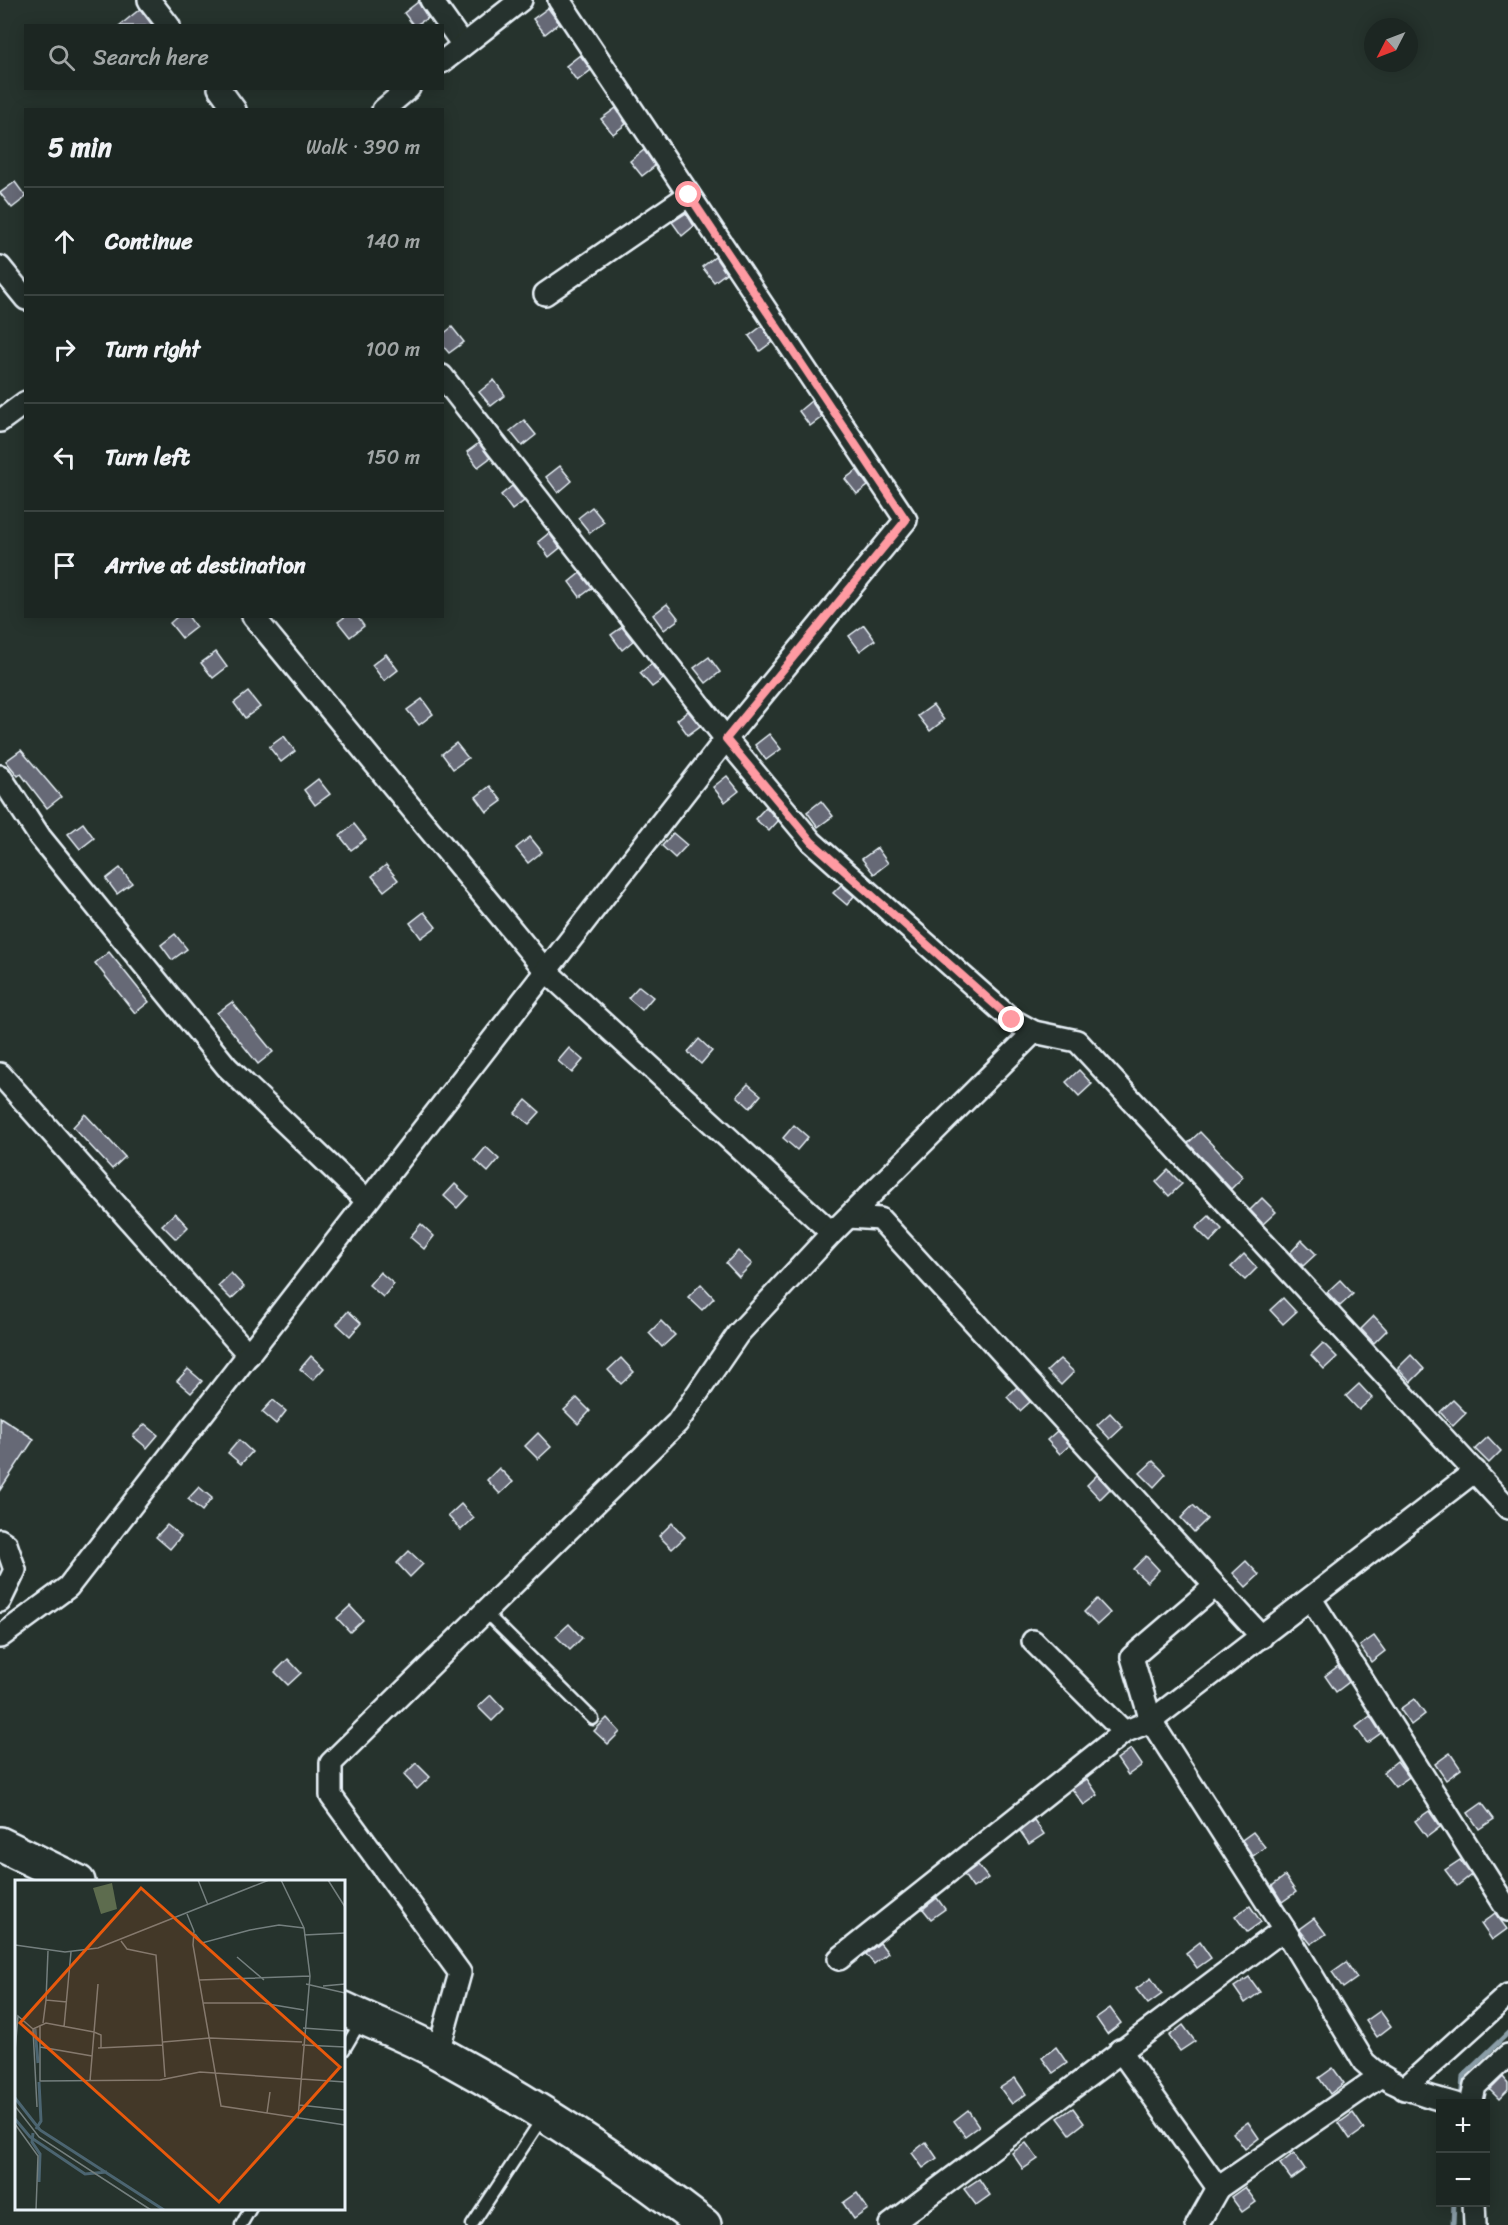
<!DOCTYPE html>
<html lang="en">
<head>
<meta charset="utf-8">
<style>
	:root { --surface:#1c2622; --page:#29322f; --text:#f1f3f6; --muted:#a0a5a5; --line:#3a4340 }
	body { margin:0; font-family:Sriracha,sans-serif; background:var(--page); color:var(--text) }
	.controls { position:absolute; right:18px; bottom:18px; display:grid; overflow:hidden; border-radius:0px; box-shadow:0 3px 15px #0003 }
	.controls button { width:54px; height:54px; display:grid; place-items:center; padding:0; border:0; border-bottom:2px solid var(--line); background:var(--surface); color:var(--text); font:30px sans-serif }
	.compass { position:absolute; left:1364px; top:18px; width:54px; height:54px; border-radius:50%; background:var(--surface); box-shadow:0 3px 15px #0003; rotate:228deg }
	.stop { position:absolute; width:18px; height:18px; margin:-14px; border:4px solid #ff9aa2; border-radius:50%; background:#fff }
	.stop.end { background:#ff9aa2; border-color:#fff; box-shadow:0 2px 6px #0008 }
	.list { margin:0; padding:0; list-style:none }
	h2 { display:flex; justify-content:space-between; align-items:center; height:78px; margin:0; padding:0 24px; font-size:26px }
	h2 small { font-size:20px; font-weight:400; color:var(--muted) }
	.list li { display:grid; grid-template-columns:39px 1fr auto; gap:18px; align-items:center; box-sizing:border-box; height:108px; padding:0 24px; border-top:2px solid var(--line) }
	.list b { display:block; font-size:22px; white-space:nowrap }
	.list em { font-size:20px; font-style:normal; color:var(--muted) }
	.icon { flex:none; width:33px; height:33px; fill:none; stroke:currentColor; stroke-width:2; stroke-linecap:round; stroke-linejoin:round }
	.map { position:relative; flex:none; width:1508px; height:2225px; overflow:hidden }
	.search { position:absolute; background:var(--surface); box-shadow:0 3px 15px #0003; left:24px; top:24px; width:420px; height:66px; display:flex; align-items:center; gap:15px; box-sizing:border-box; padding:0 21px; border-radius:0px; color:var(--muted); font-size:22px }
	.panel { position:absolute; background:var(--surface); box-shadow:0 3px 15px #0003; left:24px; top:108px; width:420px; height:510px; border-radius:0px }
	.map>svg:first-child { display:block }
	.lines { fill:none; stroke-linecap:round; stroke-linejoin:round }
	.stream { stroke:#8a9da7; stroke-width:5 }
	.building { fill:#666976; stroke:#e8f1f8; stroke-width:1.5 }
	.service-casing { stroke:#e8f1f8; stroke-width:15 }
	.minor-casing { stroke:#e8f1f8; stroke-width:26 }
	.primary-casing { stroke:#e8f1f8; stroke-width:38 }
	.service { stroke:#26332d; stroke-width:10 }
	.minor { stroke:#26332d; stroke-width:21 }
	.primary { stroke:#26332d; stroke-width:33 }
	.route { stroke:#ff9aa2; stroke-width:8 }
	.inset-river { fill:none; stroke:#4c6571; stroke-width:3 }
	.inset-road { fill:none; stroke:#747f7e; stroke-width:1.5 }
	.view { fill:#e8590c; fill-opacity:0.15; stroke:#e8590c; stroke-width:3 }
	.inset-edge { fill:none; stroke:#e8f1f8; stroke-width:3 }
</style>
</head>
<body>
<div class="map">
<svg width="1508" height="2225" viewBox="0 0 1508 2225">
	<rect width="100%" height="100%" fill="#26332d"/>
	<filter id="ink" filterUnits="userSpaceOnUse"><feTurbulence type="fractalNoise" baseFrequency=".0167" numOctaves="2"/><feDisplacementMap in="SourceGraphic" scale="12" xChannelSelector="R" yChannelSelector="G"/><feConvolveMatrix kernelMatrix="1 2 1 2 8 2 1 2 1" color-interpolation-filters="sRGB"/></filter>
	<g filter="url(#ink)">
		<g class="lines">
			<g class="stream">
				<path d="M1461,2102L1463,2076L1508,2033"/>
				<path d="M1453,2225L1454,2202"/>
			</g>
		</g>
		<g class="building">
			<path d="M418,2L428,18L414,26L404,13Z"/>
			<path d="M548,8L559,23L545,34L533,19Z"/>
			<path d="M140,9L153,26H119Z"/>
			<path d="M580,55L591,70L577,81L566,66Z"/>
			<path d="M616,108L626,124L613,134L601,119Z"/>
			<path d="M644,150L655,166L642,176L630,161Z"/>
			<path d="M15,182L26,197L12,208L0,193Z"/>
			<path d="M686,213L694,226L682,236L672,222Z"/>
			<path d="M715,257L726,273L714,282L702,267Z"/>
			<path d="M762,326L772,342L760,351L749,336Z"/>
			<path d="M452,327L464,342L449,353L442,345V335Z"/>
			<path d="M494,380L505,395L491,406L479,392Z"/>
			<path d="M811,401L822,417L810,426L799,411Z"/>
			<path d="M524,420L536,435L522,446L510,431Z"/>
			<path d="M479,443L490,458L478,467L467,452Z"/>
			<path d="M560,466L572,481L558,493L546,477Z"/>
			<path d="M857,470L868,486L857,494L845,479Z"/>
			<path d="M512,486L524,501L512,510L501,495Z"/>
			<path d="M592,507L604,522L590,533L578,518Z"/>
			<path d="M549,533L560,548L549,557L538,542Z"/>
			<path d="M580,573L592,588L580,597L569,582Z"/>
			<path d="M667,604L679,619L664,630L653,615Z"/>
			<path d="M178,616H188L196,627L182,638L170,623Z"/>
			<path d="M346,616H357L364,626L350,637L338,622Z"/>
			<path d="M864,625L875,640L860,651L849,636Z"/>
			<path d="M622,627L633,641L622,650L611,635Z"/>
			<path d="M216,652L227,667L213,678L201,663Z"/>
			<path d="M386,654L398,670L384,681L372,665Z"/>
			<path d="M709,657L720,672L706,683L694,668Z"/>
			<path d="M651,664L663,679L652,687L640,673Z"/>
			<path d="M248,692L260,707L245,718L234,703Z"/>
			<path d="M422,699L433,714L419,725L407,710Z"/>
			<path d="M933,705L944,720L930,731L918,716Z"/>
			<path d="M688,711L700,726L688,735L677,720Z"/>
			<path d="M769,734L781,749L766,760L755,745Z"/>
			<path d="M284,736L295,751L281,762L269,747Z"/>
			<path d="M456,743L468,758L453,769L442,754Z"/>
			<path d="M21,750L61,797L47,808L21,774L18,776L6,761Z"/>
			<path d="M727,776L739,791L725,802L713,787Z"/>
			<path d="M318,779L330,794L315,805L304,790Z"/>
			<path d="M490,786L502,801L487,812L476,797Z"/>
			<path d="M821,801L833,816L818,827L807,812Z"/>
			<path d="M766,807L778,821L769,831L755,819Z"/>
			<path d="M83,823L94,838L80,849L68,834Z"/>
			<path d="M354,824L366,839L351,850L340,836Z"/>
			<path d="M673,833L687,845L675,858L662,846Z"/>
			<path d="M530,837L542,852L528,863L516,848Z"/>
			<path d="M877,848L888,863L874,874L862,859Z"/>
			<path d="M386,865L398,880L384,891L372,876Z"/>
			<path d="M120,868L132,883L117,894L106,879Z"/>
			<path d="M841,885L854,896L847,905L833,893Z"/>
			<path d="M424,912L436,927L421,938L410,923Z"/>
			<path d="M175,934L187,949L172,960L161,945Z"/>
			<path d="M109,952L149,1002L135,1013L95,963Z"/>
			<path d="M639,986L653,997L642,1010L628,998Z"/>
			<path d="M232,1002L273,1052L258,1064L217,1013Z"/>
			<path d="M699,1039L712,1051L701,1064L688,1052Z"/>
			<path d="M569,1048L583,1060L572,1073L558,1061Z"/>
			<path d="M1079,1070L1092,1084L1079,1096L1066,1082Z"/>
			<path d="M748,1084L761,1095L750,1108L737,1096Z"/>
			<path d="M526,1100L540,1112L529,1124L515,1113Z"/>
			<path d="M85,1114L125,1157L112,1169L73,1127Z"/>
			<path d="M794,1125L808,1137L797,1150L783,1138Z"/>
			<path d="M1200,1132L1243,1177L1231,1189L1188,1143Z"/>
			<path d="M486,1147L499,1159L488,1172L475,1160Z"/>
			<path d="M1168,1170L1182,1184L1169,1196L1156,1182Z"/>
			<path d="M455,1184L468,1196L457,1208L444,1196Z"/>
			<path d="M1262,1198L1276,1212L1263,1224L1250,1210Z"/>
			<path d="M175,1213L188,1227L176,1239L162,1225Z"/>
			<path d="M1209,1216L1222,1229L1210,1242L1196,1228Z"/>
			<path d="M421,1224L434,1236L424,1249L410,1237Z"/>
			<path d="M1302,1240L1316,1254L1303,1266L1290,1253Z"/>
			<path d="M738,1251L752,1264L739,1277L726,1263Z"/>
			<path d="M1244,1254L1257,1268L1245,1280L1231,1267Z"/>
			<path d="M380,1272L394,1284L383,1297L369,1285Z"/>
			<path d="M231,1273L244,1287L231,1299L218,1286Z"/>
			<path d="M1340,1280L1353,1294L1340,1306L1327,1292Z"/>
			<path d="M701,1284L714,1298L702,1310L688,1297Z"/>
			<path d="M1283,1298L1296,1312L1283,1324L1270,1310Z"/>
			<path d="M348,1311L361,1323L350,1336L337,1324Z"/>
			<path d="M1374,1316L1387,1330L1374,1343L1361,1329Z"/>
			<path d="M661,1321L675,1335L662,1347L649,1333Z"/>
			<path d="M1323,1343L1337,1357L1324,1369L1311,1355Z"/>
			<path d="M1411,1355L1424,1369L1411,1382L1398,1368Z"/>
			<path d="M311,1356L324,1368L313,1380L300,1369Z"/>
			<path d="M621,1358L634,1372L621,1384L608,1370Z"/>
			<path d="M1060,1359L1074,1372L1061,1385L1047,1371Z"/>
			<path d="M188,1369L202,1381L191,1393L177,1381Z"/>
			<path d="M1359,1384L1372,1398L1359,1410L1346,1396Z"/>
			<path d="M1017,1387L1030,1402L1020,1411L1007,1397Z"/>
			<path d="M577,1398L590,1411L578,1424L564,1410Z"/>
			<path d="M273,1400L286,1411L276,1424L262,1412Z"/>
			<path d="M1453,1400L1466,1413L1453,1426L1440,1412Z"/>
			<path d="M1110,1413L1123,1427L1110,1439L1097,1425Z"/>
			<path d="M0,1417L34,1439L0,1490Z"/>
			<path d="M145,1424L158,1435L147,1448L133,1436Z"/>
			<path d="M1057,1431L1070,1445L1060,1454L1047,1440Z"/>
			<path d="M538,1433L551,1447L538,1459L525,1446Z"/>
			<path d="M1488,1437L1501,1451L1489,1463L1475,1449Z"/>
			<path d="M239,1440L252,1452L241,1464L228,1453Z"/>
			<path d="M1153,1461L1166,1474L1154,1487L1140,1473Z"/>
			<path d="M499,1468L513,1482L500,1494L487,1480Z"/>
			<path d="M1097,1475L1110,1489L1100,1499L1087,1485Z"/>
			<path d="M199,1487L212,1498L202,1511L188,1499Z"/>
			<path d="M461,1504L474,1518L461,1530L448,1516Z"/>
			<path d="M1193,1505L1207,1519L1194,1532L1181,1518Z"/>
			<path d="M672,1523L685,1537L672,1549L659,1536Z"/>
			<path d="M167,1525L181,1536L170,1549L156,1537Z"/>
			<path d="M409,1551L423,1564L410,1577L397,1563Z"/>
			<path d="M1146,1556L1159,1570L1147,1582L1133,1569Z"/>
			<path d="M1246,1561L1259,1575L1246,1587L1233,1573Z"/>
			<path d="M1097,1599L1110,1613L1097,1625L1084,1612Z"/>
			<path d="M350,1606L363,1620L350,1632L337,1618Z"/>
			<path d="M569,1624L582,1638L570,1650L556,1636Z"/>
			<path d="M1374,1636L1385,1651L1371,1662L1360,1646Z"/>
			<path d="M288,1659L301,1673L288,1685L275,1672Z"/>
			<path d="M1338,1666L1349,1682L1336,1692L1325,1676Z"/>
			<path d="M491,1695L504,1709L492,1721L478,1707Z"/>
			<path d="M1414,1699L1425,1714L1411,1725L1400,1709Z"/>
			<path d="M1370,1716L1381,1733L1367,1743L1356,1727Z"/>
			<path d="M607,1718L620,1732L608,1744L594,1731Z"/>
			<path d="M1131,1749L1142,1765L1128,1775L1117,1759Z"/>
			<path d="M1450,1753L1461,1769L1446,1780L1435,1764Z"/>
			<path d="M1397,1761L1409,1777L1395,1787L1383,1772Z"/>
			<path d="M416,1763L430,1777L417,1789L404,1775Z"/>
			<path d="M1087,1779L1098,1795L1084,1805L1072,1789Z"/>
			<path d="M1482,1803L1494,1819L1479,1829L1468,1813Z"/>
			<path d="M1429,1811L1440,1827L1427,1837L1415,1821Z"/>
			<path d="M1034,1820L1044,1834L1029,1844L1020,1831Z"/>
			<path d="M1253,1832L1265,1847L1253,1856L1242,1840Z"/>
			<path d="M1460,1860L1471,1875L1457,1886L1445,1870Z"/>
			<path d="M978,1865L988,1878L973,1888L964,1875Z"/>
			<path d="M1285,1876L1296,1892L1282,1902L1272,1886Z"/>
			<path d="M937,1898L945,1909L931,1919L923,1909Z"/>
			<path d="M1250,1906L1261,1922L1247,1932L1235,1916Z"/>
			<path d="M1495,1913L1507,1929L1492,1940L1481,1924Z"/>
			<path d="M1314,1918L1326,1934L1311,1944L1299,1929Z"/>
			<path d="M1200,1942L1211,1958L1197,1968L1186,1953Z"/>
			<path d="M880,1943L888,1953L874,1964L866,1954Z"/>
			<path d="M1346,1962L1357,1978L1343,1988L1332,1972Z"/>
			<path d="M1249,1977L1260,1992L1245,2003L1234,1987Z"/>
			<path d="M1151,1978L1162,1994L1148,2004L1136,1989Z"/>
			<path d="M1110,2008L1121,2023L1107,2034L1096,2018Z"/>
			<path d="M1380,2011L1391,2026L1377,2037L1366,2021Z"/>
			<path d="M1183,2025L1195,2041L1180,2051L1169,2036Z"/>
			<path d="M1056,2047L1067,2063L1053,2073L1042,2058Z"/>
			<path d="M1333,2068L1344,2083L1330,2094L1319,2078Z"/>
			<path d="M1503,2077L1508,2083V2090L1499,2099L1490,2090Z"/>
			<path d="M1015,2078L1026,2094L1012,2104L1000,2088Z"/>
			<path d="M1073,2108L1084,2123L1070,2134L1058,2118Z"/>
			<path d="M968,2110L979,2126L965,2136L954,2121Z"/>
			<path d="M1353,2113L1364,2129L1350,2139L1339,2123Z"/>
			<path d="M1248,2122L1259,2138L1245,2149L1233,2133Z"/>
			<path d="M926,2142L937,2158L923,2168L912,2153Z"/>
			<path d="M1026,2143L1038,2159L1023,2169L1012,2153Z"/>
			<path d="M1294,2153L1305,2169L1291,2179L1280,2164Z"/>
			<path d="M979,2179L990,2195L976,2205L964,2189Z"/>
			<path d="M1245,2187L1256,2202L1242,2212L1231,2197Z"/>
			<path d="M857,2193L868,2209L854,2219L843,2203Z"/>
		</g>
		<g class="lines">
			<defs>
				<g id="service">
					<path d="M485,1612L593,1719"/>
					<path d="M344,2050L361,2021"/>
					<path d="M241,2225L251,2208"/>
					<path d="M472,2225L543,2117"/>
				</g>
				<g id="minor">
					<path d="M149,0L169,26"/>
					<path d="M431,0L463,45"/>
					<path d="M442,62L521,0"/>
					<path d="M219,88L235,110"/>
					<path d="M383,110L409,88"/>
					<path d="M0,267L26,299"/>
					<path d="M545,294L689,195"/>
					<path d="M442,376L726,739L812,842L1012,1020L1034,1032L1077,1041L1508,1508"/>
					<path d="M0,421L26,402"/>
					<path d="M253,616L545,970L832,1233"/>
					<path d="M0,776L40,837L227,1067L366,1200"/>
					<path d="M0,1074L249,1355"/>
					<path d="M849,1217L880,1219L1262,1637"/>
					<path d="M0,1540L6,1544L15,1570L0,1601"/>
					<path d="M1215,1586L1132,1657L1151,1721L1284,1929L1364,2062C1390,2087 1421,2094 1456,2104"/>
					<path d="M1311,1599L1508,1910"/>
					<path d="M0,1637L68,1587L726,739L906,520L559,0"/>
					<path d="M1033,1641L1124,1732"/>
					<path d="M839,1959L1124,1732L1151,1721L1475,1471"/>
					<path d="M1120,2050L1218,2188L1379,2077"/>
					<path d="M438,2052L460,1973L331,1796V1763L677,1423L738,1334L832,1233L1034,1032"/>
					<path d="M1404,2089L1508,1995"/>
					<path d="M1471,2104L1475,2086L1508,2055"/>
					<path d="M1474,2202L1475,2225"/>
					<path d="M890,2225L1284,1929"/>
					<path d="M1197,2225L1218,2188"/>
				</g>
				<g id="primary">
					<path d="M0,1844L78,1882"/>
					<path d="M344,2009C375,2024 409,2036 439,2053C531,2103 621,2161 704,2225"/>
				</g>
			</defs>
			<use href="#service" class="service-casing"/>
			<use href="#minor" class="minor-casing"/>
			<use href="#primary" class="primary-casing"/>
			<use href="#service" class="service"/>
			<use href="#minor" class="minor"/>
			<use href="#primary" class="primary"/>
		</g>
	</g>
	<g class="lines" filter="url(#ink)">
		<path class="route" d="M689,195L906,520L726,739L812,842L1012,1020"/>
	</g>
	<g transform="translate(15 1880)">
		<rect width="330" height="330" fill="#26332d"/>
		<path d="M97,3L102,29L86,34L78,8Z" fill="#5d6c4e"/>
		<path class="inset-river" d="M20,149L23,183M0,218L25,250L149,330M0,239L15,257L70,294L92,292M21,249L26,241L24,202M18,253L17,262L25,274L24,302"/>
		<path class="inset-road" d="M183,0L193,25M266,0L289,48L295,96L283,238M313,0L330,27M172,34L179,51L178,65L206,226L330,245M180,54L187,63L235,50L264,45L289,48M289,55L330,53M106,61L112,69L141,75L150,197M0,65L50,72L83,68L254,0M222,77L249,100M184,100L295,96M291,104L330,113M308,106L330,104M31,120L33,71M188,123H247L289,130M28,143L31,120L52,122M25,145V167M49,147L56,72M288,148L330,151M148,162L195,158L287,162M287,165L330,167M83,168L148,165M0,171L3,136L18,149M77,176L25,167V201L145,200L185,192L330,202M75,201L83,104M284,225L330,230M0,226L24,257L136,330M22,227L18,149L31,143L79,152L86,155V168M252,233L255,212M0,244L23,276L21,330"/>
		<path class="view" d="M126,8L325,187L204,322L5,143Z"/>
		<rect width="330" height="330" class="inset-edge"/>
	</g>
</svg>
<div class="controls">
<button>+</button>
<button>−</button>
</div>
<svg class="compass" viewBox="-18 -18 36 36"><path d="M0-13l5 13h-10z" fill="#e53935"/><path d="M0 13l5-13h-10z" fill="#a0a5a5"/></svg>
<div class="stop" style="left:689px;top:195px"></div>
<div class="stop end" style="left:1012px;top:1020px"></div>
<div class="search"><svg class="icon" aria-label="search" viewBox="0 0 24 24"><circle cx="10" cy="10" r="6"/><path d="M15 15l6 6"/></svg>Search here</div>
<section class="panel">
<h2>5 min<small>Walk · 390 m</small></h2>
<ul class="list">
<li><svg class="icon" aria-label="ahead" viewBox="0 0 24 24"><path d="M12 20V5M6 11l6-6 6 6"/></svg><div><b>Continue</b></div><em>140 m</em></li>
<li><svg class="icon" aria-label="right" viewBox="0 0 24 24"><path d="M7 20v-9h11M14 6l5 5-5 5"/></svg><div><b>Turn right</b></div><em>100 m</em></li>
<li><svg class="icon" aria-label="left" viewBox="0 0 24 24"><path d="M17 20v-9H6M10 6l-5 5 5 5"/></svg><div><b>Turn left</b></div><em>150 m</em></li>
<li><svg class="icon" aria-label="arrive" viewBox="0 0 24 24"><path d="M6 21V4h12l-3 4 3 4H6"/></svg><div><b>Arrive at destination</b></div></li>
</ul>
</section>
</div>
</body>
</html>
